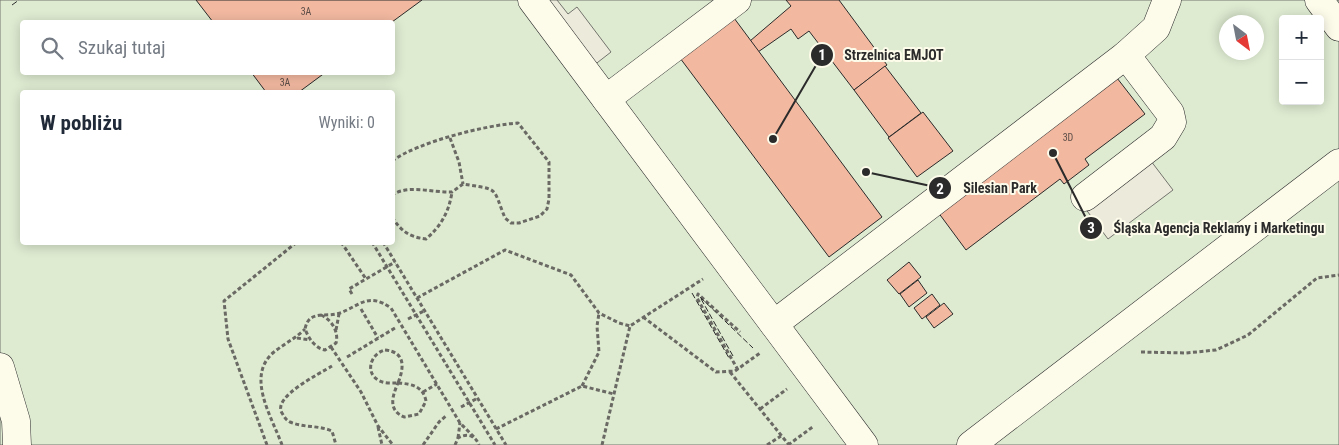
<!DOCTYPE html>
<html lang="pl">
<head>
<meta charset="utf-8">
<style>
	:root { --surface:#fff; --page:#f6f6f7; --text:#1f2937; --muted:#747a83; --line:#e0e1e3 }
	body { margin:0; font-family:"Roboto Condensed",sans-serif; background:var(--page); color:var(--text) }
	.controls { position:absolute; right:15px; top:15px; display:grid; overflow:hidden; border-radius:5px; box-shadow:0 2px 12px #0003 }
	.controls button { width:45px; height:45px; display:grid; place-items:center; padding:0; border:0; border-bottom:1px solid var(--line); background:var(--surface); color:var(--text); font:25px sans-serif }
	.compass { position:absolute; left:1219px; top:15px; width:45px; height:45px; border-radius:50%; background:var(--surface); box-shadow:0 2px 12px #0003; rotate:148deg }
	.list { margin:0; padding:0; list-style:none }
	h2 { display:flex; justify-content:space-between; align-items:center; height:65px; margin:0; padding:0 20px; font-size:21px }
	h2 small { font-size:16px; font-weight:400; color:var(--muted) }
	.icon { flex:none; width:28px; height:28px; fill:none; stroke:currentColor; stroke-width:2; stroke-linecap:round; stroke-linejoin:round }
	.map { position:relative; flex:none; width:1339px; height:445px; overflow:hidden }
	.search { position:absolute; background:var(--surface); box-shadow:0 2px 12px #0003; left:20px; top:20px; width:375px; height:55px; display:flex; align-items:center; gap:12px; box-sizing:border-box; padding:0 18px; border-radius:5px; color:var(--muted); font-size:19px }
	.panel { position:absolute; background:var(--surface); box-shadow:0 2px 12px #0003; left:20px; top:90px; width:375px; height:155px; border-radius:5px }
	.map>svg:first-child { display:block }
	.green { fill:#deebd1; stroke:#74746e; fill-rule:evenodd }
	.parking { fill:#eceadb; stroke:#74746e }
	.building { fill:#f2b8a0; stroke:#2b2b2b }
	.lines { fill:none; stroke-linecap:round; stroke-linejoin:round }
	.minor-casing { stroke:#2b2b2b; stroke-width:29 }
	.path { stroke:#6a6964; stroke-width:3; stroke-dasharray:4 2.5; stroke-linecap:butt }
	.minor { stroke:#fdfbea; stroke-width:28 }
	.fence { stroke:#2b2b2b; stroke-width:1; stroke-dasharray:6 2.5; stroke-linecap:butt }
	.labels { text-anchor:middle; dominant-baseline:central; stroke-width:4; stroke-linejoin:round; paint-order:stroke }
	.number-label { font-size:10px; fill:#5d4e48 }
	.leader { fill:none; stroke:#2b2b2b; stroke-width:2 }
	.callout-dot { fill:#2b2b2b; stroke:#fdfbea; stroke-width:2 }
	.mark-label { font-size:15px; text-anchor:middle; font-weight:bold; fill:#fff }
	.callout-label { font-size:14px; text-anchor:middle; font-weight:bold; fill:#2b2b2b; stroke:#fdfbea; stroke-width:4; stroke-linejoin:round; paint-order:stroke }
</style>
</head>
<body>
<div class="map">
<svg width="1339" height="445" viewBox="0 0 1339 445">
	<rect width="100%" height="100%" fill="#fdfbea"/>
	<path class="green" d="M0,0H1339V445H0ZM1283,19H1320V101H1283ZM22,22H392V72H22ZM1226,22H1256V52H1226ZM22,92H392V242H22Z"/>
	<g class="parking">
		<path d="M543,0H557L568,14L577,7L611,52L593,66Z"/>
		<path d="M1138,144L1173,190L1108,239L1073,192Z"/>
	</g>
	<g class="building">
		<path d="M196,0H422L392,22H213Z"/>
		<path d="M786,0H839L887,65L854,90L809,31L798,39L791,29L758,52L750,41L791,6Z"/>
		<path d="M734,18L882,217L829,257L680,58Z"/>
		<path d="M885,66L921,113L889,137L854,90Z"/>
		<path d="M1110,69L1145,114L1085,159L1089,165L1064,184L1060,179L966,250L932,204Z"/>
		<path d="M251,72H326L299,92H266Z"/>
		<path d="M923,112L953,151L917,177L888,138Z"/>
		<path d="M909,262L921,277L899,294L887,280Z"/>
		<path d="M918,280L927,293L909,307L900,294Z"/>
		<path d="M932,294L940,305L922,319L914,308Z"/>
		<path d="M944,303L953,314L934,328L926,317Z"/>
	</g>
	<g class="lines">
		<defs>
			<g id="minor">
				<path d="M532,0L864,445"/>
				<path d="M1319,0L1339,27"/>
				<path d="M606,99L737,0"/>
				<path d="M1085,197L1163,137L1172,122L1170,113L1126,55"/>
				<path d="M774,324L1126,55L1156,28L1167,0"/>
				<path d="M0,367L16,421L17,445"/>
				<path d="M971,445L1339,163"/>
			</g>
		</defs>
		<use href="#minor" class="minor-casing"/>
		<g class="path">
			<path d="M450,138L459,162L463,184"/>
			<path d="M392,161C418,142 486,125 518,123L549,162V199L547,209L540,216L519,223H511L505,218C492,186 500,190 463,184L452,192C433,193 409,184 392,195"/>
			<path d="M392,217C401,231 409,237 426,239C441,226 449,212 452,192"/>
			<path d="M341,242L366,279"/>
			<path d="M372,242L495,445"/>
			<path d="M383,242L506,445"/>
			<path d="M352,294L349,289L395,262"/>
			<path d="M417,298L505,250L571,275L599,313L619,323L630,326"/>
			<path d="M361,309L378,338"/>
			<path d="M321,315C332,320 339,332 336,343L325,350C315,348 309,339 305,329C309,309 326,318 340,313C361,305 368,292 391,308L460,423L474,437"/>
			<path d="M643,317L716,372L735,371L760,353"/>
			<path d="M408,319L424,311"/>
			<path d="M336,330L339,314"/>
			<path d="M297,338L310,340"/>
			<path d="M331,347L361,392L378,426L393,445"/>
			<path d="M385,350C406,352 404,368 398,383C392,383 384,384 378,380C364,371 372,353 385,350Z"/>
			<path d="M1141,352L1186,353L1216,350L1248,335L1317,278L1339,275"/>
			<path d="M347,357L395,328"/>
			<path d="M332,366C319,374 272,397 282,413C285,418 286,420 290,422C304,428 318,425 332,431L336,445"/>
			<path d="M738,370L697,298L698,294L740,332"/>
			<path d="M730,372L789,445"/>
			<path d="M398,383C412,384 423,386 426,401L419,414L404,417C388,410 392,397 398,383Z"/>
			<path d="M582,386L599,352L597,326L599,313"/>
			<path d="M423,392L437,384"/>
			<path d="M461,407L478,398"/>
			<path d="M760,409L787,389"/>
			<path d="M378,427L382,445"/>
			<path d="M496,429L582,386L614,394"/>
			<path d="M458,438L460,423"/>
			<path d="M267,445L228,339L224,301L297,242"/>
			<path d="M282,445C272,417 245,376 274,352C284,344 296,338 305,329"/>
			<path d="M423,445L439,422L447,415"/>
			<path d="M455,445L458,438C467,433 475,435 479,445"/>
			<path d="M602,445L630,326L703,279"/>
			<path d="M767,445L781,436"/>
			<path d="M788,445L814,426"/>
		</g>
		<use href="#minor" class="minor"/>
		<g class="fence">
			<path d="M12,5L19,0"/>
			<path d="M692,293L729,358"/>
			<path d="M733,356L700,297L753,348"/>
		</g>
	</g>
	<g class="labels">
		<g class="number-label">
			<text x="306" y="11">3A</text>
			<text x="285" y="82">3A</text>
			<text x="1068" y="137">3D</text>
		</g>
	</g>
	<path class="leader" d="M773 139L822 55M866 172L940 188M1053 153L1091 228"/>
	<g class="callout-dot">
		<circle cx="773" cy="139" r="5"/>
		<circle cx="866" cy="172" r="5"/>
		<circle cx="1053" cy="153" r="5"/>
		<circle cx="822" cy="55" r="12"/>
		<circle cx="940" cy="188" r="12"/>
		<circle cx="1091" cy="228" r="12"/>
	</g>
	<g class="mark-label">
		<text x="822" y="60">1</text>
		<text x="940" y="194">2</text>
		<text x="1091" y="233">3</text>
	</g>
	<g class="callout-label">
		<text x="894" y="60">Strzelnica EMJOT</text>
		<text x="1000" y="193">Silesian Park</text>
		<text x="1219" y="233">Śląska Agencja Reklamy i Marketingu</text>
	</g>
</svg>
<div class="controls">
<button>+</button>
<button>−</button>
</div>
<svg class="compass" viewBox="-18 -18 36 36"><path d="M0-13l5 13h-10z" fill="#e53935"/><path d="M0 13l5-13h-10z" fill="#747a83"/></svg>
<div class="search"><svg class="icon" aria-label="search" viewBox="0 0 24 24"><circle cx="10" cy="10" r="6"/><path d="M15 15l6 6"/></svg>Szukaj tutaj</div>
<section class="panel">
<h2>W pobliżu<small>Wyniki: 0</small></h2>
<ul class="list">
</ul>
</section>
</div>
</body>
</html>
